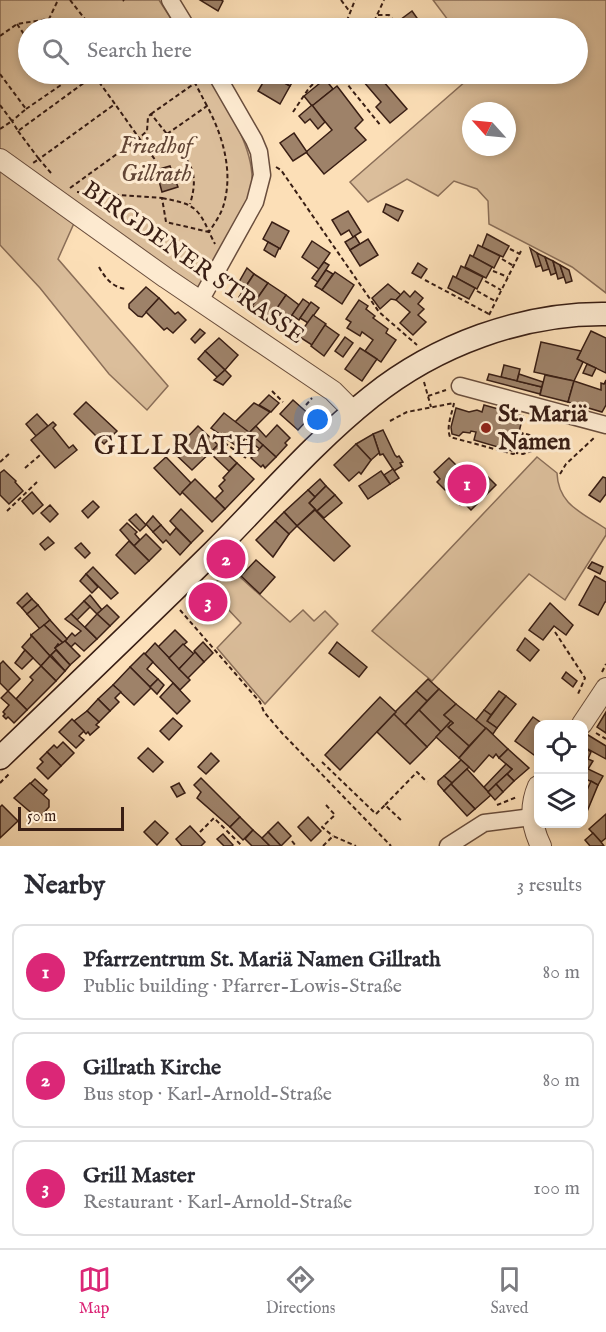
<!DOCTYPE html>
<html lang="en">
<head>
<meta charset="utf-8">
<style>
	:root { --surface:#fff; --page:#f7f7f7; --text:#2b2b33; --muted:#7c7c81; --line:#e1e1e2; --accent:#db2777 }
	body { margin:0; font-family:"IM FELL English",serif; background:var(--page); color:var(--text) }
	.controls { position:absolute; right:18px; bottom:18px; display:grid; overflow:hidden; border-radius:12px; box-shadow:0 3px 9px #0003 }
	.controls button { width:54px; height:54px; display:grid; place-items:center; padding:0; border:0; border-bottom:2px solid var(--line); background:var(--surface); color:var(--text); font:30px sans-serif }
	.compass { position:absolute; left:462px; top:102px; width:54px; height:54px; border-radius:50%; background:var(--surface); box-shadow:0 3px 9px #0003; rotate:297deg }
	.scale { position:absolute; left:18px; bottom:15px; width:106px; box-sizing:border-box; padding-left:6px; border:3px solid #391e14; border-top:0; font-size:16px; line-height:21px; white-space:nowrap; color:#391e14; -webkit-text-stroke:4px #fdead0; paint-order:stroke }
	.you { position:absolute; left:318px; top:420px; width:21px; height:21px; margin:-15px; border:4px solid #fff; border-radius:50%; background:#1a73e8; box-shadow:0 0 0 9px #1a73e833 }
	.badge { display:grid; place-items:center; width:39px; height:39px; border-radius:50%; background:var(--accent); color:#fff; font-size:20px; font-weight:700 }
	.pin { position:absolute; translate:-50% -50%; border:3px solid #fff; box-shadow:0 2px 6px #0006 }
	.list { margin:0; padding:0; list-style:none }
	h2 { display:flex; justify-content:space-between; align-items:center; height:78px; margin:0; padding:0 24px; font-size:26px }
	h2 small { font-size:20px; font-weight:400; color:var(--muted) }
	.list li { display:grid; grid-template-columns:39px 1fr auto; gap:18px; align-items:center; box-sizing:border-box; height:96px; margin:0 12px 12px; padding:0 12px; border:2px solid var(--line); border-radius:12px }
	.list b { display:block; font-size:22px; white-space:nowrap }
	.list p { margin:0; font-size:20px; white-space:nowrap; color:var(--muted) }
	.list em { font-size:20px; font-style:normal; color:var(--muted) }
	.icon { flex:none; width:33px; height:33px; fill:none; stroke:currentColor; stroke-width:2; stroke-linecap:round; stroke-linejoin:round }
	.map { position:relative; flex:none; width:606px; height:846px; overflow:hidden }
	.search { position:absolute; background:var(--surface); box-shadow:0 3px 9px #0003; left:18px; right:18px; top:18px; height:66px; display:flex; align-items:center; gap:15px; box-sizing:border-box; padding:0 21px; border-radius:33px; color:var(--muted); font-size:22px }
	.sheet { height:402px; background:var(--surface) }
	nav { display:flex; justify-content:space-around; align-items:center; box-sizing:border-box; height:84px; border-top:2px solid var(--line); background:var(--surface); font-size:16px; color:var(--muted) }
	nav a { display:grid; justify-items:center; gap:3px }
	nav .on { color:var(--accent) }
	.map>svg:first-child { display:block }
	.green { fill:#dbbe9b; stroke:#8a6e58; stroke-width:1.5; fill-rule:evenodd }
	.building { fill:#9e8269; stroke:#391e14; stroke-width:1.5 }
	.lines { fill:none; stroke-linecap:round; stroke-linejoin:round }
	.minor-casing { stroke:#6a4e3d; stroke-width:19 }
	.tertiary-casing { stroke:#6a4e3d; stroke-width:22 }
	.secondary-casing { stroke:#391e14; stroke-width:25 }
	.path { stroke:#391e14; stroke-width:2; stroke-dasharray:4.5 3; stroke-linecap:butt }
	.minor { stroke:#fdead0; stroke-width:16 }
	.tertiary { stroke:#fdead0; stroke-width:20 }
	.secondary { stroke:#fdead0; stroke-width:22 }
	.poi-dot { fill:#8f2418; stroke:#fdead0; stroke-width:2 }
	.labels { text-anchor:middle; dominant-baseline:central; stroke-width:6; stroke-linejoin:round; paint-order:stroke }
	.park-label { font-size:24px; font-style:italic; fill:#624636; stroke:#fdead0 }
	.street-label { font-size:24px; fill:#391e14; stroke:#fdead0 }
	.poi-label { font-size:24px; font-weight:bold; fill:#391e14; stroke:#fdead0; text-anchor:start }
	.quarter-label { font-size:27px; letter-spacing:1.5px; fill:#391e14; stroke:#fdead0 }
</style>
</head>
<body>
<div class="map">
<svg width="606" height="846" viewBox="0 0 606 846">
	<rect width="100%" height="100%" fill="#fcdfb7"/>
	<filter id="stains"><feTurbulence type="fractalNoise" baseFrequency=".00333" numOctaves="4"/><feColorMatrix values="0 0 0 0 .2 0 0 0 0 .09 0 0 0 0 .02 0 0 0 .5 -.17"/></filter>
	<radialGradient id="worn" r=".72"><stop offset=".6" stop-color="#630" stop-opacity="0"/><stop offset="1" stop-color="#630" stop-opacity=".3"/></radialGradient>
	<g class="green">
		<path d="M0,0H159L177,28H28V74H206C226,104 261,157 250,194L203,286L193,287L0,152Z"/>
		<path d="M433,0H606V293L572,267L489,224L488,201L477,189L454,181L438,196L407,179L368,202L350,182L474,74H578V28H454ZM471,111H507V147H471Z"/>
		<path d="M0,164L75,221L58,259L168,386L147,410L109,374L40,288L0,245Z"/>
		<path d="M537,457L557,473C558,505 583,513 606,529V535L565,600L529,574L432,681L372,631Z"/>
		<path d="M230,568L290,622L303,610L314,621L325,611L338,624L265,704L217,648L241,623L209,589Z"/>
	</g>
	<g class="building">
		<path d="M200,0H221L223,1L218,11Z"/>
		<path d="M412,11L424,28H405L400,20Z"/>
		<path d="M268,74L290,86L280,104L258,91Z"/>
		<path d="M270,74H294L297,75L290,86Z"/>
		<path d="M357,74H377L407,109L390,123L376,107L381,102Z"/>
		<path d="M325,79L333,89L312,106L304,96Z"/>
		<path d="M337,86L363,120L355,128L366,140L324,174L306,152L332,130L312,106Z"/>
		<path d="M312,105L325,122L318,129L310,119L305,123L299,116Z"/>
		<path d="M294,133L307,152L293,161L280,143Z"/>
		<path d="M170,166L178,187L162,192L156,170Z"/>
		<path d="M386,204L403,211L398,221L383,212Z"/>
		<path d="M348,211L361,232L353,237L349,230L341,235L332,220Z"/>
		<path d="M272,222L289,231L280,249L263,239Z"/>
		<path d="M487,234L509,246L503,257L482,247Z"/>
		<path d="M355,236L360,244L350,250L345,242Z"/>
		<path d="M368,239L378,255L360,266L350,250Z"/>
		<path d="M312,241L330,253L319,269L302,257Z"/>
		<path d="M268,242L279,248L275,257L264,250Z"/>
		<path d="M478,245L500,256L494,268L473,257Z"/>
		<path d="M530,248L537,253L542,265L536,267Z"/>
		<path d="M537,253L545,257L549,269L543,271Z"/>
		<path d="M470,255L492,267L486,278L465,267Z"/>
		<path d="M545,257L553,261L556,273L551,275Z"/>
		<path d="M553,261L560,265L564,277L558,279Z"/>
		<path d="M324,262L329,265L318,282L312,278Z"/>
		<path d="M418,263L427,269L421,278L412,273Z"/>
		<path d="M560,265L569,270L572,281L566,283Z"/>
		<path d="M461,266L483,277L477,289L456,278Z"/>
		<path d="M247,268L254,274L246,286L239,282Z"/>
		<path d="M326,270L333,274L322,290L315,286Z"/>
		<path d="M335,272L354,285L342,304L322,290Z"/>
		<path d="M254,274L268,283L252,306L239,297Z"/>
		<path d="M453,276L475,288L469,299L448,288Z"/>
		<path d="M268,283L286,295L271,318L252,306Z"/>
		<path d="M388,284L401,295L396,300L391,299L380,309L372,298Z"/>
		<path d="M146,287L159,298L142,317L138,316L129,308V304Z"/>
		<path d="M404,291L410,297L415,291L423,298L418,304L424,309L418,315L426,322L413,335L400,323L410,312L396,300Z"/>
		<path d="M286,295L299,305L284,327L270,318Z"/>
		<path d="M159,298L175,314L178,312L186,320L173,333L167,328L164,330L146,312Z"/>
		<path d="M303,299L310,304L299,320L292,315Z"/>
		<path d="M359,300L368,306L366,309L375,316L373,318L388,329L386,333L396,340L381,362L365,351L373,340L362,332L360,336L347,328L351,322L346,319Z"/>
		<path d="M311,302L319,308L308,323L300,318Z"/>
		<path d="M313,315L326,324L312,345L298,336Z"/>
		<path d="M325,325L339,335L324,356L311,346Z"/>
		<path d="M200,329L205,333L195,343L191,339Z"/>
		<path d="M591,331L606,338V373L577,359Z"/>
		<path d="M345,337L353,343L343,357L335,351Z"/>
		<path d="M219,338L238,355L225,370L205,351Z"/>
		<path d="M541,342L581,351L577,359L583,362L574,381L534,372Z"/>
		<path d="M360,348L377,359L362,381L345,369Z"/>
		<path d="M205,351L225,370L217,377L198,359Z"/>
		<path d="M587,364L596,368L592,376L583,373Z"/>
		<path d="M504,365L520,369L517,381L501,377Z"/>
		<path d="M225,370L231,376L223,385L214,380Z"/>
		<path d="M489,374L542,387L540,394L487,380Z"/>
		<path d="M519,374L543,382L542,387L517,381Z"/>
		<path d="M545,375L574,381L568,402L540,395Z"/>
		<path d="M606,380V405L602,412L568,402L574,381L601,390V383L604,384Z"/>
		<path d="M269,395L279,403L271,412L259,405Z"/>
		<path d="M293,400L311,416L298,430L280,414Z"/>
		<path d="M86,402L117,431L104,444L74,414Z"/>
		<path d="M254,403L270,412L249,433L235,422Z"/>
		<path d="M484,405L523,416L516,444L512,451L474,440L476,432L471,431L470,433L463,432L459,436L452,434L451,427L456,408L469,412L477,410L482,412Z"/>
		<path d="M224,413L250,433L238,447L211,428Z"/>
		<path d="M37,414L48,426L36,436L26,424Z"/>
		<path d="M53,422L56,425L53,428L69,448L73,445L77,450L55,468L31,440Z"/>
		<path d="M277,425L290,438L285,443L287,445L276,457L249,433L256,426L266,437Z"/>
		<path d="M198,426L218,445L192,470L173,452Z"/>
		<path d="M383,430L395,455L397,457L399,456L403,462L400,463L402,466L394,471L383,454L380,455L373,434Z"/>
		<path d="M250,433L263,445L260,449L245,438Z"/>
		<path d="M373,434L380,455L379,453L371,460L356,444Z"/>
		<path d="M356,444L371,460L361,474L359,472L349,481L334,465Z"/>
		<path d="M218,445L237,463L229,471L210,453Z"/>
		<path d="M263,445L276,457L265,468L263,465L261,467L251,458Z"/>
		<path d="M166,457L191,483L180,495L154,468Z"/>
		<path d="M449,458L474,483L484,473L496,485L471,510L463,502L460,505L452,496L455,493L448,487L445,490L437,482L440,479L434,472Z"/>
		<path d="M237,463L254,479L225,509L215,499L223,491L219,486L225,480L223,478Z"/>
		<path d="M393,469L399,478L390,484L384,475Z"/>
		<path d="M4,470L16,481L15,482L23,491L9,504L0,495V473Z"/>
		<path d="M381,471L390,484L368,499L359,486Z"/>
		<path d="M603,477L606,478V494L600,502L589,495Z"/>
		<path d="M195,479L225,509L212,522L182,492Z"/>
		<path d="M320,479L326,486L315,497L308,490Z"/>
		<path d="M326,486L335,495L317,511L309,503Z"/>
		<path d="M308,490L315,497L309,503L315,509L297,526L284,512Z"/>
		<path d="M32,492L43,505L33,514L22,501Z"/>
		<path d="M335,495L342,503L324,518L317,511Z"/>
		<path d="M93,501L99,507L88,518L82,511Z"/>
		<path d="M50,505L58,514L50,522L41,513Z"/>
		<path d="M181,509L203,531L191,543L170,521Z"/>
		<path d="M315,510L350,546L334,561L297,526Z"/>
		<path d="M284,512L297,526L289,534L275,521Z"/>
		<path d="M136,514L146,525L140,531L129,520Z"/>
		<path d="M153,516L161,525L153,532L146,524Z"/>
		<path d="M275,521L289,534L273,557L256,540Z"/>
		<path d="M127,523L137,532L135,534L140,540L134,546L120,530Z"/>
		<path d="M161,525L170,535L176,528L191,543L180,555L166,540L163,543L153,532Z"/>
		<path d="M146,534L161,549L149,561L134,546Z"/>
		<path d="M48,537L54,543L45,550L40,544Z"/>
		<path d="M129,541L149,561L135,574L116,555Z"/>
		<path d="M81,543L90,553L85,558L75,548Z"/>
		<path d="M256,560L275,577L260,594L241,576Z"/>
		<path d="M592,562L603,567L600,574L588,568Z"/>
		<path d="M93,567L118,593L111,599L86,574Z"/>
		<path d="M86,574L98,587L92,593L80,581Z"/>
		<path d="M595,576L606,582V602H605L598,615L579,605Z"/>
		<path d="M27,593L32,599L22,608L17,603Z"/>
		<path d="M90,595L102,610L97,614L84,601Z"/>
		<path d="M209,596L222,611L215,617L203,602Z"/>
		<path d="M32,599L38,605L27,614L22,608Z"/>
		<path d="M84,601L90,607L77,620L71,614Z"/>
		<path d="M550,603L573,625L566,635L554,626L543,640L529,630Z"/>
		<path d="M38,605L50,620L40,629L27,614Z"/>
		<path d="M107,605L119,617L110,626L97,614Z"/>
		<path d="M71,614L97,639L84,651L75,643L71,647L65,641L72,633L75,636L81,631L65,619Z"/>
		<path d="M97,614L110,626L97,639L85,627Z"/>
		<path d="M50,620L67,639L63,643L44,625Z"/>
		<path d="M44,625L63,643L60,646L58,644L55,648L57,649L50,656L31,635Z"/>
		<path d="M175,630L187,642L169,658L158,647Z"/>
		<path d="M31,635L50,656L41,666L22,647L31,637Z"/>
		<path d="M525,638L539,650L530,661L517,650Z"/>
		<path d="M65,641L80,656L70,665L55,648Z"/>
		<path d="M203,642L213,653L204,662L194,651Z"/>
		<path d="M337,642L367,667L359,677L329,653Z"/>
		<path d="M155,643L190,680L180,690L145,654Z"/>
		<path d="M183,644L194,654L179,669L169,658Z"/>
		<path d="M25,650L33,658L22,669L15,663Z"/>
		<path d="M56,650L70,665L65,671L51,655Z"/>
		<path d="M195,652L204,662L188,678L179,669Z"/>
		<path d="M144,653L153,662L147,669L158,679L150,687L130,667Z"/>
		<path d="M50,656L65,671L56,681L41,666Z"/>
		<path d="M3,661L20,679L8,691L0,683V664Z"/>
		<path d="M41,666L56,681L27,710L16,699L33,680L30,677Z"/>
		<path d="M130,667L151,688L134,705L113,685Z"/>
		<path d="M566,672L577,681L573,687L562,678Z"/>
		<path d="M158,679L164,685L157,694L150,687Z"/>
		<path d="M428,679L439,689L427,701L416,691Z"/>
		<path d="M173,683L190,701L177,714L160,697Z"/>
		<path d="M113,685L121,692L115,698L119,702L110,711L98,699Z"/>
		<path d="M439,689L456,704L444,715L451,721L441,732L419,710Z"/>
		<path d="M8,691L27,710L14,723L8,717L6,719L3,716L5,714L3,712L9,705L1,698Z"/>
		<path d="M416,691L427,701L405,725L393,714Z"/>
		<path d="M499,691L506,696L491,715L484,710Z"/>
		<path d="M506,696L516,704L497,728L487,721Z"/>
		<path d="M380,697L396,712L340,770L325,755Z"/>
		<path d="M98,699L110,711L99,722L87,711Z"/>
		<path d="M456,704L486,728L469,746L448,727L453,723L444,715Z"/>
		<path d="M419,710L441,732L427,747L405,725Z"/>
		<path d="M484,710L491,715L487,721L497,728L493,734L476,720Z"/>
		<path d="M87,711L99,722L96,725L99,727L90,735L88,732L86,734L74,721Z"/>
		<path d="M606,712V733L597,727Z"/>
		<path d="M394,714L427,747L410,764L377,732Z"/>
		<path d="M533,717L543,724H538V749L534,755L515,741Z"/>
		<path d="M173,718L182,726L169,740L160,731Z"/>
		<path d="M72,719L84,731L79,736L84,740L76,748L59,732Z"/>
		<path d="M451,721L453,723L448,727L469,746L459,758L436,737Z"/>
		<path d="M486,728L508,749L499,758L496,754L493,758L489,755L474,772L459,758Z"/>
		<path d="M588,735L606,746V759L584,747V742Z"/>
		<path d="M63,742L74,753L61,766L47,752L54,745L57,748Z"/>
		<path d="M584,747L591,752L588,759L593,761L588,769L603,776L598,785L584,778Z"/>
		<path d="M148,748L163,762L153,772L138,758Z"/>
		<path d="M508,749L529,768L514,781L507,774L512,769L499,758Z"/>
		<path d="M47,752L61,766L48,779L37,768L43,762L40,759Z"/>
		<path d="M211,753L219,761L206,774L198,767Z"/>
		<path d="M461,760L469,767L452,783L444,776Z"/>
		<path d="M506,764L512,769L488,792L484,787Z"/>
		<path d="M467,769L491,795L475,809L451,784Z"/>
		<path d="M507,774L514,781L503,792L496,784Z"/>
		<path d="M444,776L452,783L444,791L438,784V781Z"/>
		<path d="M201,778L240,817L230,827L197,798L201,792L194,785Z"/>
		<path d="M35,779L47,790L43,795L30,784Z"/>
		<path d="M591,781L598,785L586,814L584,813V797Z"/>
		<path d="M30,783L49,800V807L41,816H35L14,798Z"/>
		<path d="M179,783L185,793L177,797L171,787Z"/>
		<path d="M451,784L475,809L467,816L444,791Z"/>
		<path d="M496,784L503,792L495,800L488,792Z"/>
		<path d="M2,805L18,821L0,838V807Z"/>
		<path d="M606,814V838L601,842L589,829Z"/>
		<path d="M240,817L253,830L243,840L230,827Z"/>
		<path d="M308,817L321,831L311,841L298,827Z"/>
		<path d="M155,821L168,833L157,845L144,832Z"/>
		<path d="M278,822L291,836L281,846L268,832Z"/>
		<path d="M190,826L205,842L201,846H182L176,839Z"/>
		<path d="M253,830L262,838L270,846H252L245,839Z"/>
		<path d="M268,832L281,846H282H270L262,838Z"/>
		<path d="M593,833L601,842L604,846H590L585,840Z"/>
		<path d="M223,834L233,845L232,846H224L217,839Z"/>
	</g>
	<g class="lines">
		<defs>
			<g id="minor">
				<path d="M170,0L187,28"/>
				<path d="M200,301L255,202L262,175L259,152L254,140L216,74"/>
				<path d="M460,386L606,425"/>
				<path d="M448,846L484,823L532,817"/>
			</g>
			<g id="tertiary">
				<path d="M0,159L166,278L333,391L354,412"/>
				<path d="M582,724L606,688"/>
				<path d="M538,786C529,807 531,826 541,846"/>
			</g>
			<path id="secondary" d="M0,758C71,690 142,622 212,553C264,501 313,443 371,397C436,345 522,313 606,314"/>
		</defs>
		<use href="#minor" class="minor-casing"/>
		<use href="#tertiary" class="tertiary-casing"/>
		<use href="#secondary" class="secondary-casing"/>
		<g class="path">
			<path d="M70,0L92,28"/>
			<path d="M123,0L124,1"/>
			<path d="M341,0L350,12"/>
			<path d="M378,15H389L400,28"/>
			<path d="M17,24L28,40"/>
			<path d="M344,28L355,0"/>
			<path d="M371,28L384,0"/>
			<path d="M0,36L17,24L49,19L58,0"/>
			<path d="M0,74L26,109L12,121L18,131L96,74"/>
			<path d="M188,74L195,83"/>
			<path d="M339,74L381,126"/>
			<path d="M239,83L245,74"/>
			<path d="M0,105L12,121L0,129"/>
			<path d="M26,109L61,85L53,74"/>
			<path d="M293,112L309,88L323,74"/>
			<path d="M151,114L195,83L207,106"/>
			<path d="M18,131L39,159L33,163"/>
			<path d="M159,165L139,138L147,131L148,117L151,114L167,134"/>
			<path d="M276,167L281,170L379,312L417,345"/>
			<path d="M51,173L39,159L115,104L94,75"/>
			<path d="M70,188L139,138L115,104"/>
			<path d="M77,192L162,198L166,222L209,232L215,244"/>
			<path d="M162,198C190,204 197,204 209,232C214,224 220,216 223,207C234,173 223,136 207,106L167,134C187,161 201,168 190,204"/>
			<path d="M510,249L520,254"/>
			<path d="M502,259L514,266"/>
			<path d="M99,267C105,278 113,288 127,289"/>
			<path d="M493,271L508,277"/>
			<path d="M425,280L489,314"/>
			<path d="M485,281L501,290"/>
			<path d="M477,291L495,301"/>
			<path d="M489,315L521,251"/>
			<path d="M424,382L431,407"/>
			<path d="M272,391L283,402"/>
			<path d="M428,396L446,390"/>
			<path d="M454,403C452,414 446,426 450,437L513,454L516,453L523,433L540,438L535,450L523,454L516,453"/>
			<path d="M306,405L312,398"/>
			<path d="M390,421L407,412L454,403"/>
			<path d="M212,434L246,458"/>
			<path d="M0,462L11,452"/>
			<path d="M25,468L40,455"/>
			<path d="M560,474L566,464L595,437"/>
			<path d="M7,511L37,482"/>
			<path d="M180,610L260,702L264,712L282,733L391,846"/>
			<path d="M555,632L585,678L578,694"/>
			<path d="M602,672L606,664"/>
			<path d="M596,733L606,739"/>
			<path d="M322,762L376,814L385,805L403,822"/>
			<path d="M0,783L9,774"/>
			<path d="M326,805L335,815L322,827L333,836"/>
			<path d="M385,805L417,772L427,782"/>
			<path d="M497,805L517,797"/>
			<path d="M200,832L214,818L242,846"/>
			<path d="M292,841L296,846"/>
			<path d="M323,846L333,836L356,846"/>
		</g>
		<use href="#minor" class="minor"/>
		<use href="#tertiary" class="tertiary"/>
		<use href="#secondary" class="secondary"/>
	</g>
	<circle class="poi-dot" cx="486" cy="428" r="6"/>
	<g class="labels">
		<g class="park-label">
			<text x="156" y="146">Friedhof<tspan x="156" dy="28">Gillrath</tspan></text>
		</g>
		<g class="street-label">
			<text transform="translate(193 263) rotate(35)">BIRGDENER STRASSE</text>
		</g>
		<g class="poi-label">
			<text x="498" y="414">St. Mariä<tspan x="498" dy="28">Namen</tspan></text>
		</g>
		<g class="quarter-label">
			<text x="176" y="447">GILLRATH</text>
		</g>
	</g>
	<rect width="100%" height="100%" filter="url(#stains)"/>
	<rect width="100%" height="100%" fill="url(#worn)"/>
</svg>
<div class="controls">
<button><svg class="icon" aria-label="locate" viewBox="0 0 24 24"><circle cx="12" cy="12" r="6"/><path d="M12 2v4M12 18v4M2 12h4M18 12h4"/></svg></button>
<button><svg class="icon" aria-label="layers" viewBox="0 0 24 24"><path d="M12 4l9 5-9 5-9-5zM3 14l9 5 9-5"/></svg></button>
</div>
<svg class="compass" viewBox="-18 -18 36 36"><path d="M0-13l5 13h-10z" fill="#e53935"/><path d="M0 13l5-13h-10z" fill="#7c7c81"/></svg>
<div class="scale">50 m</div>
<div class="you"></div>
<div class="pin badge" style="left:467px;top:484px">1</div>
<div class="pin badge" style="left:226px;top:559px">2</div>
<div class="pin badge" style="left:208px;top:602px">3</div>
<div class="search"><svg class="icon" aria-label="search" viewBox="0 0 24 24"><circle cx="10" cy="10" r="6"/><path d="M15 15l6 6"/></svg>Search here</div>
</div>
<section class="sheet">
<h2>Nearby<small>3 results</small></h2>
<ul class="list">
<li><span class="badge">1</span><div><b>Pfarrzentrum St. Mariä Namen Gillrath</b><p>Public building · Pfarrer-Lowis-Straße</p></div><em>80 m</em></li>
<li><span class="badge">2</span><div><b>Gillrath Kirche</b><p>Bus stop · Karl-Arnold-Straße</p></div><em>80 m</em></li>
<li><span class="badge">3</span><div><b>Grill Master</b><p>Restaurant · Karl-Arnold-Straße</p></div><em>100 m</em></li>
</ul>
</section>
<nav>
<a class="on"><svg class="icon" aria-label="map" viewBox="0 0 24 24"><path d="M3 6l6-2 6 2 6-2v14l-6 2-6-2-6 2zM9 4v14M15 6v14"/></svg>Map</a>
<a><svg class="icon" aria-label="directions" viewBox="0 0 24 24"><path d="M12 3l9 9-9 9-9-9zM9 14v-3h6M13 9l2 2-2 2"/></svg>Directions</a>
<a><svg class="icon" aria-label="saved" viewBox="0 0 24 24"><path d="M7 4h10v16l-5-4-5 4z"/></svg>Saved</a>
</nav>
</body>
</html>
